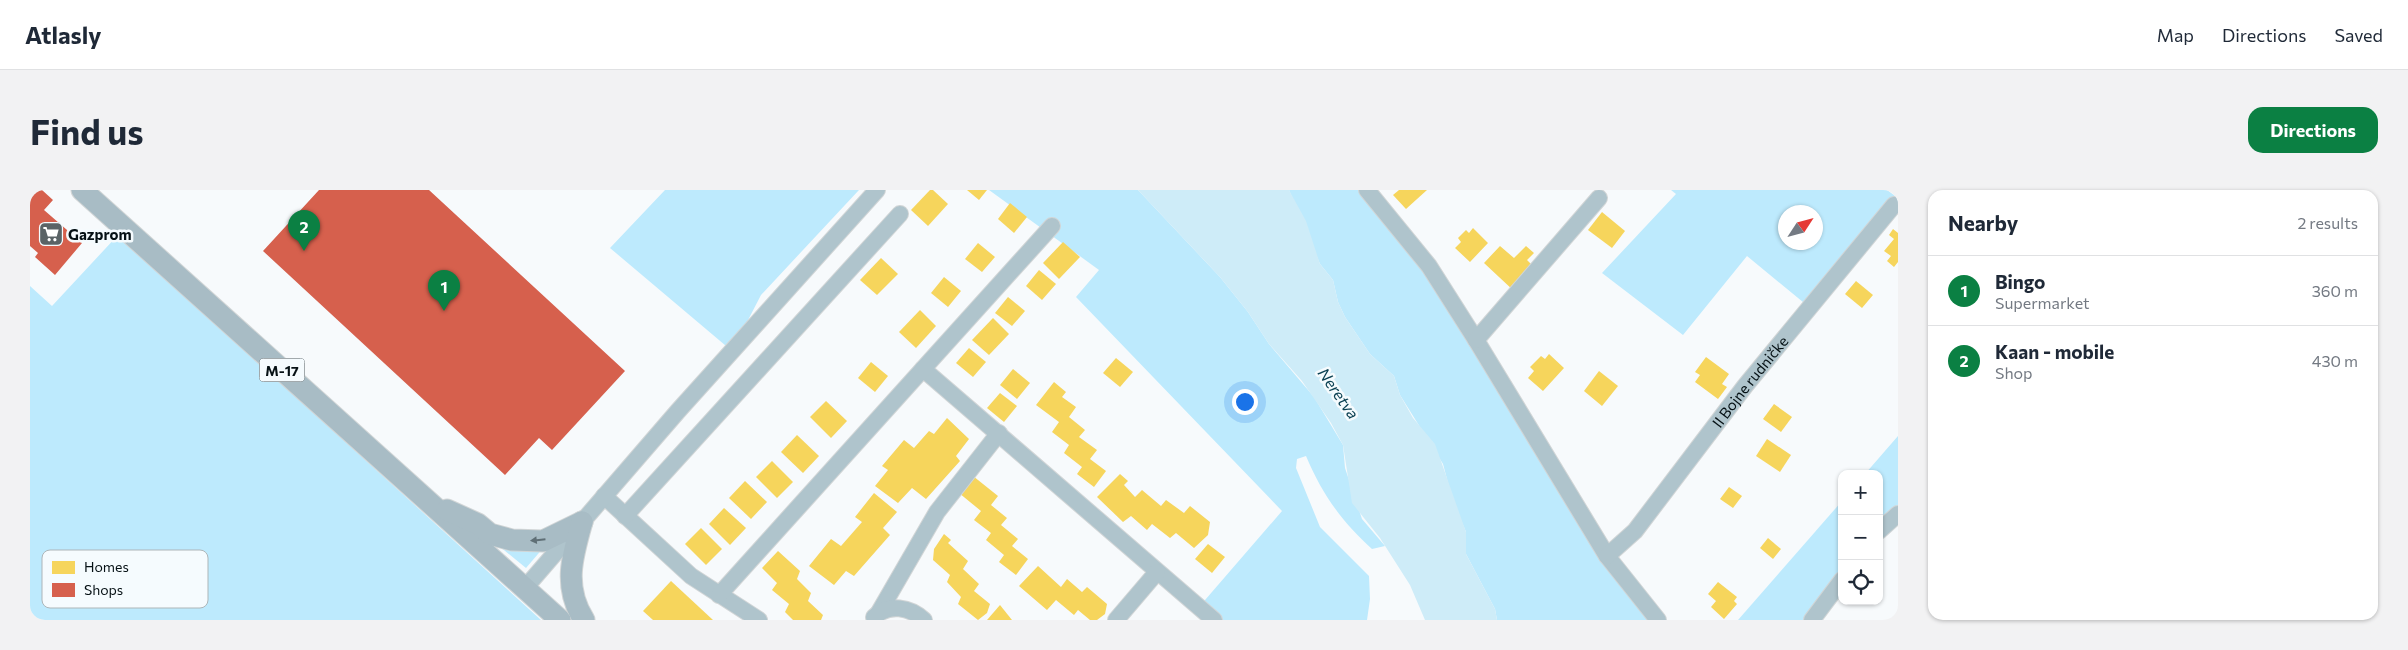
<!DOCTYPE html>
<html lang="en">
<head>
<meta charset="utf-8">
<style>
	:root { --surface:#fff; --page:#f2f2f3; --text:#1f2937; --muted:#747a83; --line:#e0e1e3; --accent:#0b8043 }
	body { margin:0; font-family:Commissioner,sans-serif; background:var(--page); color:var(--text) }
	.controls { position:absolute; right:15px; bottom:15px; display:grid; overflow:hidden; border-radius:10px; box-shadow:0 1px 4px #0004 }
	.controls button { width:45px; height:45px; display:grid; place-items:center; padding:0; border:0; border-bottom:1px solid var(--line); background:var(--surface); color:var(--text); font:25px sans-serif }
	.compass { position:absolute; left:1748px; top:15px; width:45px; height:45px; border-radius:50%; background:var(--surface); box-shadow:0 1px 4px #0004; rotate:54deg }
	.you { position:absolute; left:1214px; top:211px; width:18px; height:18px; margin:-12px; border:4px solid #fff; border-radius:50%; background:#1a73e8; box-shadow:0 0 0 8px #1a73e833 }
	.badge { display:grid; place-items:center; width:32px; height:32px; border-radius:50%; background:var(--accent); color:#fff; font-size:16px; font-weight:700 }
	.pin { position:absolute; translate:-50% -41px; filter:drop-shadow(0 1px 2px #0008) }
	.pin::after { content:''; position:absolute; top:26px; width:18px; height:15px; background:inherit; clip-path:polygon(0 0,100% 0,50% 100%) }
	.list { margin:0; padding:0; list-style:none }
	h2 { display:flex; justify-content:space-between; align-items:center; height:65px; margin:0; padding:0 20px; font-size:21px }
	h2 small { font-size:16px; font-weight:400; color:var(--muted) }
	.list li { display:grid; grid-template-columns:32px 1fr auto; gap:15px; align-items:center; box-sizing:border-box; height:70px; padding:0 20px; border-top:1px solid var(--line) }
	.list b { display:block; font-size:19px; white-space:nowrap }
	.list p { margin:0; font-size:16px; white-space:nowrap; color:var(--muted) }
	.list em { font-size:16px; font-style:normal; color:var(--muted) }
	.icon { flex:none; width:28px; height:28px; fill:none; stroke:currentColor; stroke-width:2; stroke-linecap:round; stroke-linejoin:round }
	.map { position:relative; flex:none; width:1868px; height:430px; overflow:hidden; border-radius:15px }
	header { display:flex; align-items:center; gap:30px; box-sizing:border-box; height:70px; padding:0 25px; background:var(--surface); border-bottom:1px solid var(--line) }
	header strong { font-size:24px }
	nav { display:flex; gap:28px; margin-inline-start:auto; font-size:18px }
	.intro { display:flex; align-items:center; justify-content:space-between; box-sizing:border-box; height:120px; padding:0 30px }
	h1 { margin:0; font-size:35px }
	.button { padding:12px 22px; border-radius:15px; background:var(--accent); color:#fff; font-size:18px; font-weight:700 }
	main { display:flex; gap:30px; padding:0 30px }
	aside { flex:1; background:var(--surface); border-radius:15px; box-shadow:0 1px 4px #0004 }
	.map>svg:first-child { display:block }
	.green { fill:#bdeafd; fill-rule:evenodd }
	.water { fill:#ceecf8 }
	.homes { fill:#f6d55c }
	.shops { fill:#d6604d }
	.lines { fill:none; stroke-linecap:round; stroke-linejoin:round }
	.minor-casing { stroke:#d1d5d6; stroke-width:18 }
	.major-casing { stroke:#d1d5d6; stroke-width:23 }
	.minor { stroke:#afc4cc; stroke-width:16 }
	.major { stroke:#a8bcc5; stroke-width:21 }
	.oneway { fill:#5f6f76 }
	.labels { text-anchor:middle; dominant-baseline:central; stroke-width:5; stroke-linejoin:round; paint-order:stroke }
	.shield { fill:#f5fbfe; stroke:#4e575b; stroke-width:1 }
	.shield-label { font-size:14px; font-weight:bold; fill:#061115 }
	.poi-label { font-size:15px; font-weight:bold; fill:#061115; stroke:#f5fbfe; text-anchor:start }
	.street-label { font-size:15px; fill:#061115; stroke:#f5fbfe }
	.water-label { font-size:16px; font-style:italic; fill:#0c4254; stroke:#f5fbfe }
	.key { fill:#f5fbfe; stroke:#adb5b8; stroke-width:1 }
	.key-label { font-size:14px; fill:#061115 }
</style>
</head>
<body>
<header>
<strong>Atlasly</strong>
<nav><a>Map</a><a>Directions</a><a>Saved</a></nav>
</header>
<div class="intro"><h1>Find us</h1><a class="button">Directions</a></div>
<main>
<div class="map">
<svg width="1868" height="430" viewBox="0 0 1868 430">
	<rect width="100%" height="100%" fill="#f7fafc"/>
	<g class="green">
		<path d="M635,0H829L731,105L702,161L580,58Z"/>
		<path d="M959,0H1108L1190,87L1218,122L1239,154L1284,207L1313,255L1315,278L1332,329L1355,356L1342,359C1312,332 1292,304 1276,266L1267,269L1266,278L1290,337L1339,386L1340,409L1337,430H1184L1169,417L1252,321L1046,107L1069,80Z"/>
		<path d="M1259,0H1337L1344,7L1628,430H1467L1465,419L1436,364V342L1422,308L1413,274L1370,205L1364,186L1340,164L1315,127L1308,112L1303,90L1290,74Z"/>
		<path d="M1641,0H1857L1868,8V19L1779,117L1717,66L1653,145L1572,83L1646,4ZM1756,22H1786V52H1756Z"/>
		<path d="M88,45L511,430H0V96L22,116Z"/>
		<path d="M1868,246V326L1849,347V284H1835Z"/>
		<path d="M1812,311V389L1775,430H1708Z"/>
		<path d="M469,356L514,357L496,378Z"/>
	</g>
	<path class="water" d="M1108,0H1259L1276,31L1290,74L1303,90L1308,112L1315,127L1340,164L1364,186L1370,205L1383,228L1405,254L1436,342V364L1465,419L1467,430H1395L1380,395L1350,348L1322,313L1313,255L1301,233L1272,191L1239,154L1218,122L1190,87Z"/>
	<g class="homes">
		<path d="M900,0H903L918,14L898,36L881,20Z"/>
		<path d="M937,0H957L949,10Z"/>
		<path d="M1369,0H1397L1376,19L1363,5Z"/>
		<path d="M980,13L997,27L984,43L968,29Z"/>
		<path d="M1572,22L1595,41L1582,58L1558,40Z"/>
		<path d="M1443,38L1458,53L1440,72L1425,58L1431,52L1428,48L1436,40L1439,43Z"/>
		<path d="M1863,39L1868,43V72L1864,77L1857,71L1861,66L1854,61L1864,49L1859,45Z"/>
		<path d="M1033,52L1050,67L1029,89L1013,73Z"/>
		<path d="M948,53L965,67L952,82L935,69Z"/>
		<path d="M1470,56L1484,68L1496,56L1504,63L1497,70L1505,78L1484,101L1454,73Z"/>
		<path d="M851,68L868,84L847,105L830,90Z"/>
		<path d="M1009,80L1026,94L1012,110L996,96Z"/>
		<path d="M914,87L931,101L918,117L901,103Z"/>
		<path d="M1826,91L1843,105L1832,118L1815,104Z"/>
		<path d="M978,107L995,121L982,136L965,123Z"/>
		<path d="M890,120L906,136L886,158L869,142Z"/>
		<path d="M963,128L979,144L959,165L942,150Z"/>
		<path d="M939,158L956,172L943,187L926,173Z"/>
		<path d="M1519,164L1534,178L1513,201L1498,188L1504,181L1500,177L1511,166L1515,169Z"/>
		<path d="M1676,167L1699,184L1692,194L1697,197L1688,209L1665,192L1670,185L1665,182Z"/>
		<path d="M1086,168L1103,182L1090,197L1073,183Z"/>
		<path d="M841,172L858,186L845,202L828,188Z"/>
		<path d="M983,179L1000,193L987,209L970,195Z"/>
		<path d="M1569,181L1588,196L1572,216L1554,201Z"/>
		<path d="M1024,192L1036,202L1032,207L1046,217L1039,227L1055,240L1049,247L1067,260L1060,269L1076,281L1064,297L1047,284L1052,277L1034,263L1039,255L1022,242L1029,232L1006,215Z"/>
		<path d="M970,203L987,216L974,232L957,218Z"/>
		<path d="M796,211L817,231L801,248L780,227Z"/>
		<path d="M1744,214L1762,227L1751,242L1733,229Z"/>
		<path d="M917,228L939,249L926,266L930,271L896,309L882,298L868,313L845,296L858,280L852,276L874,250L884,258L899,241L904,244Z"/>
		<path d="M767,245L789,266L773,283L751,262Z"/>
		<path d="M1737,249L1761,265L1750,282L1726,266Z"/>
		<path d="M742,271L763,292L747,308L726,287Z"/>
		<path d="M1090,284L1098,291L1094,295L1105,307L1112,300L1131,316L1136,310L1154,323L1160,316L1180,332L1178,345L1164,358L1146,343L1140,348L1122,334L1117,340L1101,326L1093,332L1067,307Z"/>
		<path d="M943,286L968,306L961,315L977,328L971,335L988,349L982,356L998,369L986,385L969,372L974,365L956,350L961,343L944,330L951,321L929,303Z"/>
		<path d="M715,291L737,312L721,329L699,308Z"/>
		<path d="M1699,297L1712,306L1703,318L1690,309Z"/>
		<path d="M844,303L867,322L853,338L860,345L824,386L816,381L804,395L779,376L801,349L811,356L832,332L825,327Z"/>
		<path d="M694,318L716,338L700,355L679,334Z"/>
		<path d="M671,338L692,359L676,375L655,354Z"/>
		<path d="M914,344L921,350L918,353L938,371L933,379L949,394L944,401L960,414L957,423L948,430L928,414L931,407L917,392L920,385L903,370L904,359Z"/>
		<path d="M1738,348L1751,359L1743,369L1730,358Z"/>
		<path d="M1178,354L1195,367L1182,383L1165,369Z"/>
		<path d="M748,361L770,381L767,389L781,403L778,411L793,425L791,430H763L755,422L759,414L742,400L747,393L732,378Z"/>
		<path d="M1008,376L1031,397L1037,389L1052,402L1057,397L1077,414L1075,424L1067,430H1060L1048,420L1044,425L1026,410L1017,420L989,396Z"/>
		<path d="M641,391L683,430H623L613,421Z"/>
		<path d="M1688,392L1707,407L1704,411L1707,414L1694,429L1681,417L1686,411L1678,404Z"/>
		<path d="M970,415L982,430H957Z"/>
	</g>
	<g class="shops">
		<path d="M0,0H12L23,10L14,20L52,53L25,85L5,67L8,63L0,56Z"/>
		<path d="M289,0H399L595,181L522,260L509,248L475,285L233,61Z"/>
	</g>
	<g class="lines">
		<defs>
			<g id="minor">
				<path d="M1337,0L1399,76L1446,150L1577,366L1628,430"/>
				<path d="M1446,150L1569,8"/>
				<path d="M893,179L1184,430"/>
				<path d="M574,306L661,386L729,430"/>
				<path d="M595,326L870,24"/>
				<path d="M1849,341L1868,324"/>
				<path id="s1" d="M1577,366L1605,341L1715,196L1864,15"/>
				<path d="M495,398L648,221L847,0"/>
				<path d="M689,405L1022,36"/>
				<path d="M848,424L907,322L969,243"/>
				<path d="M844,427C859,413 880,417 894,430"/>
				<path d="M1086,430L1127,382"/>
				<path d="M1782,430L1812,390"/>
			</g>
			<g id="major">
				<path d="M52,0L530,430"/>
				<path d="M417,320L448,334L460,344L482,350L513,351L552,332"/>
				<path d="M552,332C542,367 533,397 554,430"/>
			</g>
		</defs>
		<use href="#minor" class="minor-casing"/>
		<use href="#major" class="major-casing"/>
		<use href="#minor" class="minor"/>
		<use href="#major" class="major"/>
	</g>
	<defs><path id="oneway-solid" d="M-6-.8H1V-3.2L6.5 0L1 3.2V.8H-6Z" transform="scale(1.25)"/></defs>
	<use class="oneway" href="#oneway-solid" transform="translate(508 350) rotate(174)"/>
	<defs>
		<symbol id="supermarket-square" viewBox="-11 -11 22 22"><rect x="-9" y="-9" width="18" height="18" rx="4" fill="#5a6366" stroke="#f5fbfe"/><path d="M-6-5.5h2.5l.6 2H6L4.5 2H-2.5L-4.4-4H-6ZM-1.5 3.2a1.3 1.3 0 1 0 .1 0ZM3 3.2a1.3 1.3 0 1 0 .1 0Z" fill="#fff"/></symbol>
	</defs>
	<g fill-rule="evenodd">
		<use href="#supermarket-square" x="7" y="30" width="28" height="28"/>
	</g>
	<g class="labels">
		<rect class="shield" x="229.5" y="168.5" width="45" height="23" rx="4"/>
		<g class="shield-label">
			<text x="252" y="180">M-17</text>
		</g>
		<g class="poi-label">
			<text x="38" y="44">Gazprom</text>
		</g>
		<g class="street-label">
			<text stroke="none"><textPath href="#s1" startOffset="226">II Bojne rudničke</textPath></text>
		</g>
		<g class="water-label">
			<text transform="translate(1309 203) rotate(55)">Neretva</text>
		</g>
	</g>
	<rect x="12" y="360" width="166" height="58" rx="8" class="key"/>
	<rect x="22" y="371" width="23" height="13" fill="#f6d55c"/>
	<rect x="22" y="393" width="23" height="14" fill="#d6604d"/>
	<g class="key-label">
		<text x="54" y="382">Homes</text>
		<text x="54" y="405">Shops</text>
	</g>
</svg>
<div class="controls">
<button>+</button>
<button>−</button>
<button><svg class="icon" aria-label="locate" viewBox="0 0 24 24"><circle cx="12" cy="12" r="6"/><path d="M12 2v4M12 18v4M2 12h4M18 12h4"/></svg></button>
</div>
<svg class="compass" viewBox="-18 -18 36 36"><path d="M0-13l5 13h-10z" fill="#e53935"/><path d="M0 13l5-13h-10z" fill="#747a83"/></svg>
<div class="you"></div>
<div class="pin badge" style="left:414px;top:121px">1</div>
<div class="pin badge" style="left:274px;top:61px">2</div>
</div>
<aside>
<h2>Nearby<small>2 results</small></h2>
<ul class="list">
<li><span class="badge">1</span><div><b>Bingo</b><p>Supermarket</p></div><em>360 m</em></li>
<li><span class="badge">2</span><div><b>Kaan - mobile</b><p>Shop</p></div><em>430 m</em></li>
</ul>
</aside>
</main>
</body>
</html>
